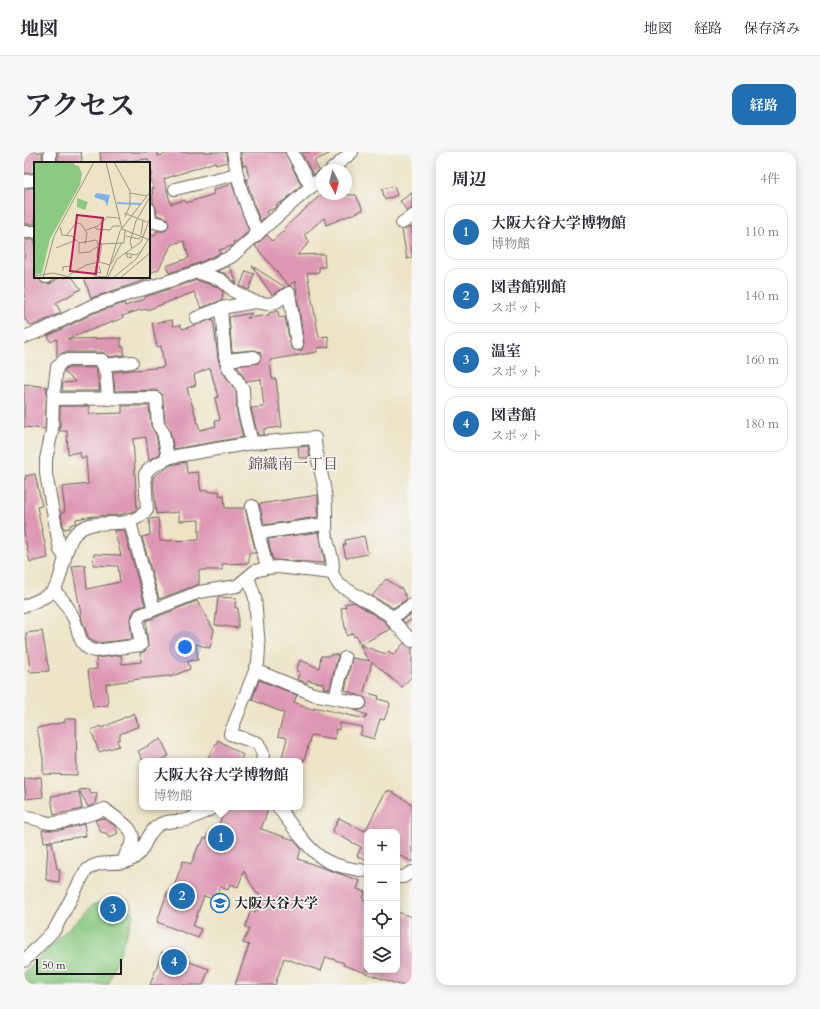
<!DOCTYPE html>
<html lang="ja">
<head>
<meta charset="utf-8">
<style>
	:root { --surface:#fff; --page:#f7f7f7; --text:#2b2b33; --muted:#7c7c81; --line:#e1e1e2; --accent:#1f6fb2 }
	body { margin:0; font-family:Cardo,"Noto Serif JP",serif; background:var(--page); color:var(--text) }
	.controls { position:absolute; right:12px; bottom:12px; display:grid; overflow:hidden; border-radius:8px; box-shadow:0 2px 10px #0003 }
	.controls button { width:36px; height:36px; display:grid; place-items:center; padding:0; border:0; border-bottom:1px solid var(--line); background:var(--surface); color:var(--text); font:20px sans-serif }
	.compass { position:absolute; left:292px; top:12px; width:36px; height:36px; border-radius:50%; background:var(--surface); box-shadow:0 2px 10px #0003; rotate:173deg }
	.scale { position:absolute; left:12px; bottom:10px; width:86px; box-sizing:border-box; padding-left:4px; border:2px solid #1c1c1c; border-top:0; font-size:11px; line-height:14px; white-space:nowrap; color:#1c1c1c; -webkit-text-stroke:3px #f6f6f2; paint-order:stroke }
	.you { position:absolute; left:161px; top:495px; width:14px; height:14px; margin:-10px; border:3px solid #fff; border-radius:50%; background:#1a73e8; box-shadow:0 0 0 6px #1a73e833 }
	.badge { display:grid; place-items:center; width:26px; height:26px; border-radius:50%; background:var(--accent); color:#fff; font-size:13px; font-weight:700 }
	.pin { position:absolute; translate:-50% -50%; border:2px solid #fff; box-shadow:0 1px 4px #0006 }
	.popup { position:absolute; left:115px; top:606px; width:164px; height:52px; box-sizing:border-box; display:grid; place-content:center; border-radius:8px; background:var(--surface); filter:drop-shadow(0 1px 3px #0005); font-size:13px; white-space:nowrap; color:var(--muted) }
	.popup b { font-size:15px; color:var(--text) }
	.popup::after { content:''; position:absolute; left:50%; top:100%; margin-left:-8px; border:8px solid transparent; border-top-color:var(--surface) }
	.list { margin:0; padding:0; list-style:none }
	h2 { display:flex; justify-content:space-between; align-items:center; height:52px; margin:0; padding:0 16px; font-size:17px }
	h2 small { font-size:13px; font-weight:400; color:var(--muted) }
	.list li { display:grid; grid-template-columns:26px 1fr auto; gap:12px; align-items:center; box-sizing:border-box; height:56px; margin:0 8px 8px; padding:0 8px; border:1px solid var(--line); border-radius:12px }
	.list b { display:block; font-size:15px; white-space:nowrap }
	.list p { margin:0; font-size:13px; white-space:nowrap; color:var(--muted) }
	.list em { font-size:13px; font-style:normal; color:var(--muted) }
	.icon { flex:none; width:22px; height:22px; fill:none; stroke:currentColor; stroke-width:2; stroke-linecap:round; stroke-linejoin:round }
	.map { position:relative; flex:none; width:388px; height:833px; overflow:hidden; border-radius:12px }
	header { display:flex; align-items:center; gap:24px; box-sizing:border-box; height:56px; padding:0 20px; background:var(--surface); border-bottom:1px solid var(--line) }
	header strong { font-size:19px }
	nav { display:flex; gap:22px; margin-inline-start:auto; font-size:14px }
	.intro { display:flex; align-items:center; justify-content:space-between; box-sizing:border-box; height:96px; padding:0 24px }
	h1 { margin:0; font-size:28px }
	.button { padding:10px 18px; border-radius:12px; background:var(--accent); color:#fff; font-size:14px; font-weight:700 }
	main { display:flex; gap:24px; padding:0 24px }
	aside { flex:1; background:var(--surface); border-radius:12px; box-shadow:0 2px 10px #0003 }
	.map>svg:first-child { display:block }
	.green { fill:#8bca81; stroke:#54734e }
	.building { fill:#de97b3; fill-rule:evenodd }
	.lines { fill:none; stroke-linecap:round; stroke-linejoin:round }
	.minor-casing { stroke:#656258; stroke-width:14 }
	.minor { stroke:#fff; stroke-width:12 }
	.labels { text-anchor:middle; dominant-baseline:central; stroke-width:3; stroke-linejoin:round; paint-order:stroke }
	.poi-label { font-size:14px; font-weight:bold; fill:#1c1c1c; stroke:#f6f6f2; text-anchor:start }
	.neighbourhood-label { font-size:15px; fill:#604751; stroke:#f6f6f2 }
	.inset-river { fill:none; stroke:#7db3eb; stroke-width:2 }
	.inset-road { fill:none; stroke:#999482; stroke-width:1 }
	.view { fill:#c2185b; fill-opacity:0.15; stroke:#c2185b; stroke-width:2 }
	.inset-edge { fill:none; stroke:#1c1c1c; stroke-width:2 }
</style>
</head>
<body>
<header>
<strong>地図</strong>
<nav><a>地図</a><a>経路</a><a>保存済み</a></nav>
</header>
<div class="intro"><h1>アクセス</h1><a class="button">経路</a></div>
<main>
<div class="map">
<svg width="388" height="833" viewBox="0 0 388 833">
	<rect width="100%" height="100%" fill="#f6f6f2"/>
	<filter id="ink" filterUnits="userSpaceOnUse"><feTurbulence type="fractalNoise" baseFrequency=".025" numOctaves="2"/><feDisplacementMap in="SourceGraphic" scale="8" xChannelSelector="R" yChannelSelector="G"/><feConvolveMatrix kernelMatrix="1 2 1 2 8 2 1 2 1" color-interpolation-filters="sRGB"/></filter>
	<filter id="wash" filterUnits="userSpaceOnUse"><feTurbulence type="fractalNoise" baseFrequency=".012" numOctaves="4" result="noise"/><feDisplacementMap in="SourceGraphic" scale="16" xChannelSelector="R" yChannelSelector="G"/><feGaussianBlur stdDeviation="0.9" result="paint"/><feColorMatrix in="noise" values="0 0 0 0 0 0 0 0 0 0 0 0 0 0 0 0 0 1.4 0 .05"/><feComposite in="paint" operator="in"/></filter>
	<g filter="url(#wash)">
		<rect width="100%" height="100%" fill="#ede4c6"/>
		<path class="green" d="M81,749L110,761L84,833H0V820L69,753Z"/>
		<g id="blocks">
			<g class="building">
				<path d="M0,0H18V11H11V21H0Z"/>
				<path d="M34,0H57L58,11H34Z"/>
				<path d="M76,0H134V4L148,0H202L203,10L192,13L191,10L140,27L146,49L147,52L161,48L162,51L190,42L189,38L208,32L225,79L215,88L209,90L210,92L208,94L195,98L197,101L170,113L145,121L142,114L165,106L160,89L148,92L134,118L125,121V81L130,84L133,79H141L145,73L143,66L133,63L132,56L129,51L128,37L130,36L126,25L129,24L124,7L77,11Z"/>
				<path d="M217,0H261L277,33L261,48L252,53L253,55L242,60L244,63L236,69L222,27L225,26L222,13L219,14Z"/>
				<path d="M277,0H309L290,9L295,18L289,23Z"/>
				<path d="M370,34L373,43L361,48L358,37Z"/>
				<rect x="0" y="36" width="11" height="36"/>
				<path d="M388,41V57L383,59L376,49Z"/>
				<path d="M298,42L332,43L339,58L302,73L300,66L280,83L286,90L273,103L300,102L301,115H295V120L283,121L295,185L304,184L305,195L293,196V200L246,208L248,227H252L258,275L240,277V283H234L227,256L240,255L237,227L222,229L213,214L234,211L237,204L236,200L230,198L208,200L205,165L228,161L223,166L245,163V161L254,159L255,166L261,165L267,196L274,199L278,198L280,191L271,129L265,134L231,94L243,83L248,89L262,77L260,76Z"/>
				<path d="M388,75V106L383,107L378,78Z"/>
				<path d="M0,88H11V125L15,126L18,131L26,132L36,125H48L57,137L32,151L37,161L8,174L0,167Z"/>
				<path d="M205,114L208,119L213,132L202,122L194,119Z"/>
				<path d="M228,114L261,135L248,143Z"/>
				<path d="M222,119L230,122L225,138L216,134Z"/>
				<path d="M66,125H124V127L67,146L61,128Z"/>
				<path d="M173,128L193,135L199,139L198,148L177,156L170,140L126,157L116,158L98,164L99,166L43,187L97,186V195H100V203L85,205L78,200H40L33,205V187L27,190L24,184L70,161L100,151L101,154L121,147V145Z"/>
				<path d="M189,167L194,206L198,219L212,239L213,261L219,285L150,297L146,279L141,270L138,242L132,238L91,239L89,220L140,215L137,194L133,195L128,171L148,168L149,174L156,173L159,177ZM186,216L194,245L191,246L196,268L191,269L192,274L176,278L163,236L172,233L170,223Z"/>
				<path d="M43,216H72L76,239H38L39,231L51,230L40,219Z"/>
				<path d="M0,232L23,235L21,277L0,275Z"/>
				<path d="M36,254H65V262L98,261V254H125L127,274L132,283L136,302L125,308L122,285L109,287L113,357L110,359L95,363L70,364L52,367V371L46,373V376L40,377L37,361L41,360L38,335L64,332L62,305L57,306L56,300L44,302L43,279H36Z"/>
				<path d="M284,294L286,306H275L274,295Z"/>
				<path d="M162,310L163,321L174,320L177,339L184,338V340L195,339L196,344L200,343L201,356H221L232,401H225V411L200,412H198V418H175V432L135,447L118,385L126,383L125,367L134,366L136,389L175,388V368L155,369V360L132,362L129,325L147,313Z"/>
				<path d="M11,322L18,354L13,355L24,406L6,410L0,381V327H2L1,324Z"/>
				<path d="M294,343V365L240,373L235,352Z"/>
				<path d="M90,378H100L121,453L111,457L106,467L108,487L72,491L65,487L58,468L48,414L61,413L63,437L96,430L94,414L69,413L70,402L97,403Z"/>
				<path d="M295,380L301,411L250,408L248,405L244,387Z"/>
				<path d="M340,384L344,402L322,406L319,393H322L321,388Z"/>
				<path d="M362,427L378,437L383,447L369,456L348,444Z"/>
				<path d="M194,445L212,446L211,456H214V476L191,473Z"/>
				<path d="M173,449L190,478L186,496L172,492L174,508L164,509L166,517L146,525L145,524L115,527L82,532L84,553L69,555L64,518L73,517L72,506L97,503L98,512L117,510L116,501L121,499L124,495L122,469Z"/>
				<path d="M330,450L360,469L366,477L336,493L362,502L365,499L369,503L380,491L388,496V524L378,535L348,510L340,540L355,544L354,547L365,550L366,553L360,568L356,567L350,587L336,583L339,575L316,571L315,578L312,577L311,587L287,583L280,609H257L263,586L254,584L260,561L228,548L235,528L273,543L270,550L290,558V555L341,567L343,563L330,558H338L341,556L343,552L341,546L321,538L328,506L346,509L342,505L332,484L330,485L329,481L323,484L317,456L322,455L321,452Z"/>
				<path d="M388,462V468L381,471L378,468Z"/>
				<path d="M18,479L25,519L6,520L2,481Z"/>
				<path d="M307,502L314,503L306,537L299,536L300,532L284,528L283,531L273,527L276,520L272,519L276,508L295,516L297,504H307Z"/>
				<path d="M110,561L115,574L96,582V587L93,588L95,594L75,600L67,578L77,574L78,576Z"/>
				<path d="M41,567H52L53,623L19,622V606L13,576L41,570Z"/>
				<path d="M137,587L145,604L135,609H119L114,599Z"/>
				<path d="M194,588L219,603L216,609H182Z"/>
				<path d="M17,625L19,645L2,647L0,627Z"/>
				<path d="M65,637L67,642L73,641L71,652L64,655L55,638Z"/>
				<path d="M365,638L388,652V710L373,702V680H343V709L333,704L337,695L308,680L315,666L341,679L362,639L364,640Z"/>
				<path d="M55,640L58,657L30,663L27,644Z"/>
				<path d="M211,655H245L237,677L270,688L277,697L274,707L336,729L333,737L341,740L339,748L343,749V818H373V760L388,765V833H376L319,813L320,811L302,805L297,819L260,806L251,833H211L225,793L219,791L225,777L221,775L227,758L231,760L237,743L232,741L220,719L214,735L206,732L204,738L196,735L191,748L180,744L169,774L177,777L174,786L133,770L144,738L148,740L159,709L167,712L175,693H177L180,686L182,687L184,682L191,684L199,661Z"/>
				<path d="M79,666L90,673L94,681L85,686L82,681L77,680L71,668Z"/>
				<path d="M60,672L62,684L20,690L18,678H36Z"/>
				<path d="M24,690H28L33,717H36L35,730L22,728Z"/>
				<path d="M138,800L185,817L179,833H126Z"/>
			</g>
		</g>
	</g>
	<g filter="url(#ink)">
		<use href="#blocks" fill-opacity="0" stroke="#656258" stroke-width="1"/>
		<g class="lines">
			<defs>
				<g id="minor">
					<path d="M26,0V11"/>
					<path d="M209,0C213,29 222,56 234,82"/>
					<path d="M268,0L287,35"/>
					<path d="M307,18L328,0"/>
					<path d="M0,29L11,28"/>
					<path d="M151,37L213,22"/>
					<path d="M125,57L126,69"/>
					<path d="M125,69L138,72"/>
					<path d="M378,71L388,64"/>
					<path d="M0,80H11"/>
					<path d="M173,120L197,128L211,140L231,150"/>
					<path d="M22,125H23"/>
					<path d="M197,156L201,204L204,215L219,237L220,259L228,291"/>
					<path d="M172,166L197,156L231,150L244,152L252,150L265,141L273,192"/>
					<path d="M0,185L19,178L67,154L173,120L207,105L298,25"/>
					<path d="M202,208L230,205"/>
					<path d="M79,213L108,210"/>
					<path d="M29,247L132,246L134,273L139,280L144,306"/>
					<path d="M228,354L243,416"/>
					<path d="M106,370L130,457"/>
					<path d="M235,381L301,372"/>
					<path d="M41,405L36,398L22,322V307L28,279L29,247L33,215L40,208H78L82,222L84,247"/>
					<path d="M224,425L231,446L235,496L234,511L206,582L234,591L239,602L238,609"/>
					<path d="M30,439C39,446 45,456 50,467C55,479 55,496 71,499L117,493L113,470L116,463L175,440L213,434L231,419L243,416L254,415L308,421L314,432L367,464L369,469L388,489"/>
					<path d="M0,454C37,440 32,437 42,402C44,396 46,387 51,382C72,360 100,383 123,358L121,322L126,316L144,306L152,304L228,291L291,286C291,305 299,322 301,341C303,356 301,372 303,387C305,398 311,409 308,421"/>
					<path d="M367,466L388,453"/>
					<path d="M231,518L289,542L336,551"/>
					<path d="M311,546L321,506"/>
					<path d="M254,655C268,673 282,696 301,708C314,715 329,717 343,719"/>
					<path d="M0,665C10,664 17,671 28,671C46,670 64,663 81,657C90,667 113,674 108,691C105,699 101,699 100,710"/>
					<path d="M373,725H379L388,720"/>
					<path d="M0,809L31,777L61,720C74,706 89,714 104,709C121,704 120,684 133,674C141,668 153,670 163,668C172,665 182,659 191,655"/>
				</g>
			</defs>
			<use href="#minor" class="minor-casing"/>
			<use href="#minor" class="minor"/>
		</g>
	</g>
	<defs>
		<symbol id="university-ring" viewBox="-11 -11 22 22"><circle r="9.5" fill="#f6f6f2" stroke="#1f6fb2" stroke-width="1.5"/><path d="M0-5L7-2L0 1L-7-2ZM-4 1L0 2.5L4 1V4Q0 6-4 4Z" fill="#1f6fb2"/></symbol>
	</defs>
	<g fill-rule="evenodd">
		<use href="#university-ring" x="185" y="740" width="22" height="22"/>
	</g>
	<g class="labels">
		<g class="poi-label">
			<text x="210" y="751">大阪大谷大学</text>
		</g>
		<g class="neighbourhood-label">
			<text x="269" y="312">錦織南一丁目</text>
		</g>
	</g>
	<g transform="translate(10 10)">
		<rect width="116" height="116" fill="#ede4c6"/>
		<path d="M0,0H40L41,3L45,4L48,12L46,23L16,77L8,111L0,113ZM43,36L54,40L51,48L43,45Z" fill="#8bca81"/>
		<path d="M62,31L76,33L73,45L71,39L60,35Z" fill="#7db3eb"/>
		<path class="inset-river" d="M83,41L107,42"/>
		<path class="inset-road" d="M72,0L88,67L116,78M80,0L96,29V43L91,55M96,31L113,34M90,51L113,60M26,65L28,73L38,74L45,81L62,78L64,82M61,65L62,67L76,68L79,64H86M52,68L64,64L73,55L85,56M107,73L109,59M32,74L42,61L47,62L53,71L51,82M92,74L105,77L107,75M45,81V91L55,90L63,85M22,86L42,78M98,86L96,80L102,59L116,35M91,91L102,93L108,89M93,91V95L97,96V92M63,95L64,82L90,81L91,68M65,100L68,82M77,102L88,80M62,104L60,114L73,115M29,109V105L38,104M61,110L67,111L65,104M35,113L52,103L65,100L76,103M0,114L19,111L40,116M74,115L83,97L107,80L116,56M9,116L20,74L60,0M72,116L86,69L116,30M79,116L103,96L116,75M86,116L116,91"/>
		<path class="view" d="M43,53L69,56L62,112L36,109Z"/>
		<rect width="116" height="116" class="inset-edge"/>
	</g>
</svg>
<div class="controls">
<button>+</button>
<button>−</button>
<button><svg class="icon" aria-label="locate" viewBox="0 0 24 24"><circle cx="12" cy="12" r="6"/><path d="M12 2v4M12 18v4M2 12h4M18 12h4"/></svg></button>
<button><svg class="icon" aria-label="layers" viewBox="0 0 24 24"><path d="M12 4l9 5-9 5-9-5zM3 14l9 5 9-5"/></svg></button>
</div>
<svg class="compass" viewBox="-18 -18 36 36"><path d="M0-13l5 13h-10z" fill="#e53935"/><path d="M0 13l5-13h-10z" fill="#7c7c81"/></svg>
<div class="scale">50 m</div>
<div class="you"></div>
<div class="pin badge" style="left:197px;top:686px">1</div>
<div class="popup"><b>大阪大谷大学博物館</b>博物館</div>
<div class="pin badge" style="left:158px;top:744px">2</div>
<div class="pin badge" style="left:89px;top:757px">3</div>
<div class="pin badge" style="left:150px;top:810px">4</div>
</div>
<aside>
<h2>周辺<small>4件</small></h2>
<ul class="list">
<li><span class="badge">1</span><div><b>大阪大谷大学博物館</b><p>博物館</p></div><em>110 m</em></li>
<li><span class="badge">2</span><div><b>図書館別館</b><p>スポット</p></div><em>140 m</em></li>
<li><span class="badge">3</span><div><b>温室</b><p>スポット</p></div><em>160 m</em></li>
<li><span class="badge">4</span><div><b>図書館</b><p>スポット</p></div><em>180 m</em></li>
</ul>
</aside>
</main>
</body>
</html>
